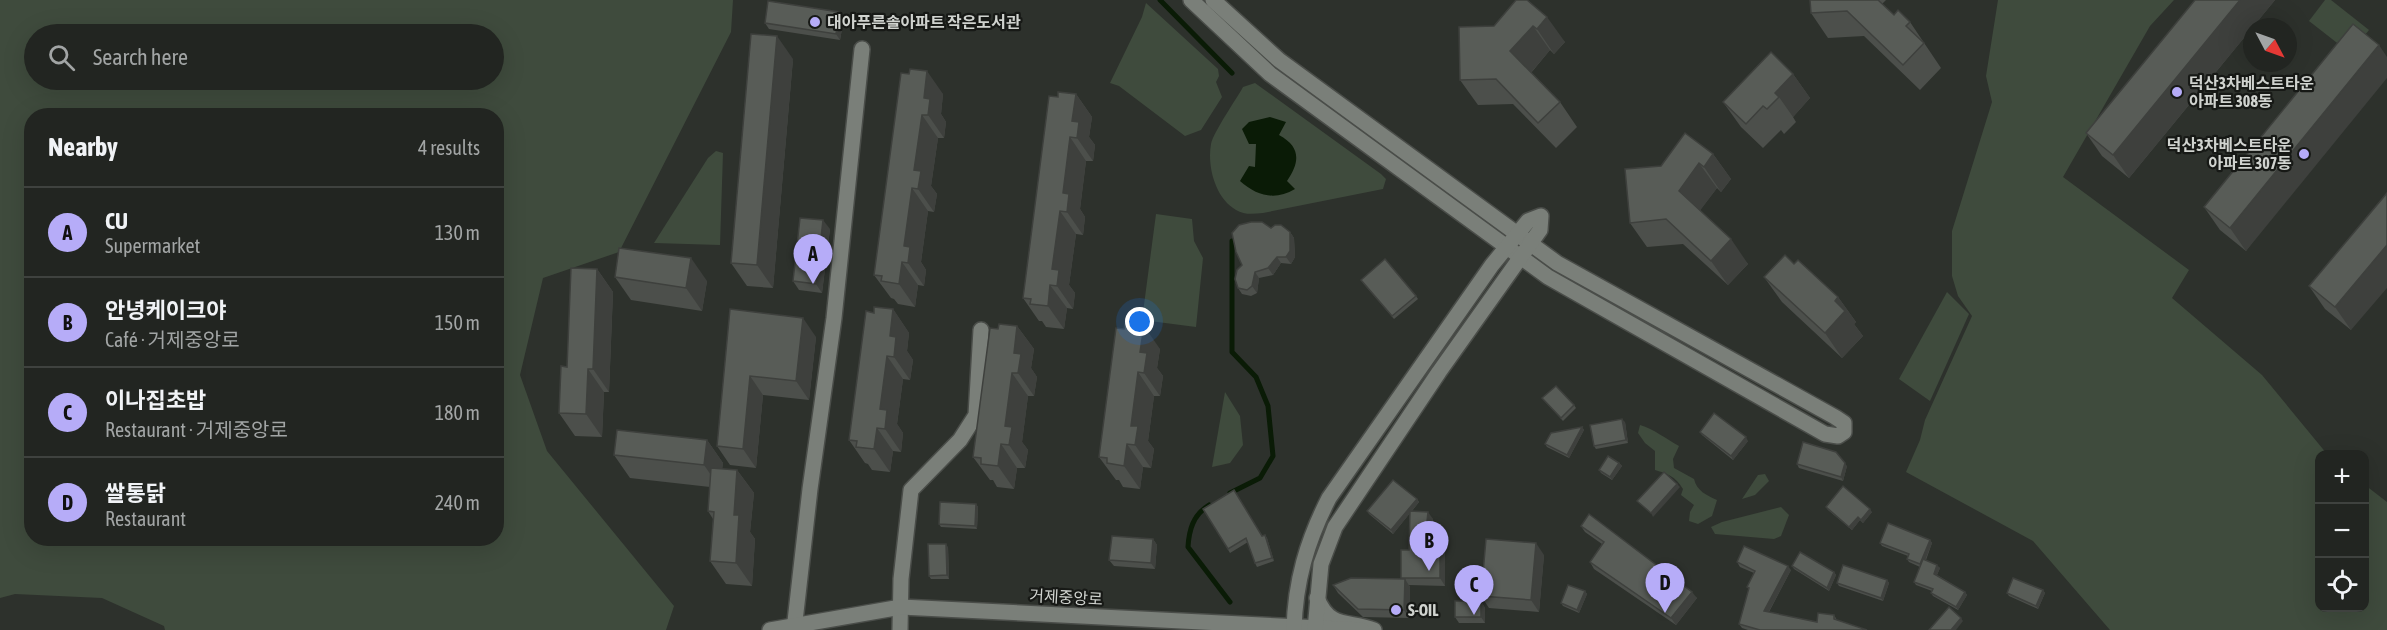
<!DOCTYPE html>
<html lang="en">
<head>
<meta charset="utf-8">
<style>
	:root { --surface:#222521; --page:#2e312e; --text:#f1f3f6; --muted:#a2a5a5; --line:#3f423f; --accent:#b6acf8 }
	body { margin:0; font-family:"Asap Condensed","Noto Sans KR",sans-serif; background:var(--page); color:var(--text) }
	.controls { position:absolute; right:18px; bottom:18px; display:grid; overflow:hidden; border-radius:12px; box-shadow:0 6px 24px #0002 }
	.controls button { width:54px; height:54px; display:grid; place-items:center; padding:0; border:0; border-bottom:2px solid var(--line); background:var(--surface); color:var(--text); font:30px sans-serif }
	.compass { position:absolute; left:2243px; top:18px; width:54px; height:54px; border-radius:50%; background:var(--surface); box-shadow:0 6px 24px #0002; rotate:131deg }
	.you { position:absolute; left:1140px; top:322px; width:21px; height:21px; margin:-15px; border:4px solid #fff; border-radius:50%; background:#1a73e8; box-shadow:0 0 0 9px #1a73e833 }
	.badge { display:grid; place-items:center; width:39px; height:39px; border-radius:50%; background:var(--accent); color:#111; font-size:20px; font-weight:700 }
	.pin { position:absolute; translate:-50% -50px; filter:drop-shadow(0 2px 3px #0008) }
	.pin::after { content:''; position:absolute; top:32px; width:21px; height:18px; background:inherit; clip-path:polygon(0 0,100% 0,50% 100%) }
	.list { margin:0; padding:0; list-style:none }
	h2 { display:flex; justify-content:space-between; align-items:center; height:78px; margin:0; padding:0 24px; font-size:26px }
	h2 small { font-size:20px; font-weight:400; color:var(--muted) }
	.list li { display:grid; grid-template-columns:39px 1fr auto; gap:18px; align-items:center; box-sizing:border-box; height:90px; padding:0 24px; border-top:2px solid var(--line) }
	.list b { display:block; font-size:22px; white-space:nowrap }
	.list p { margin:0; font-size:20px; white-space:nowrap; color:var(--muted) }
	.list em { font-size:20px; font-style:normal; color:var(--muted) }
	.icon { flex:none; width:33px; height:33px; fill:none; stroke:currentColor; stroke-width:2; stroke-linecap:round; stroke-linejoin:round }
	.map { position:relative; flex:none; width:2387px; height:630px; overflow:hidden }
	.search { position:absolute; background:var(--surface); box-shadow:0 6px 24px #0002; left:24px; top:24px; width:480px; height:66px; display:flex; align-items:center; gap:15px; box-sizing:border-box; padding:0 21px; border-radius:33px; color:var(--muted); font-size:22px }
	.panel { position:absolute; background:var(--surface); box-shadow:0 6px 24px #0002; left:24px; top:108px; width:480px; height:438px; border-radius:24px }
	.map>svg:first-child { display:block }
	.green { fill:#3f4b3d; fill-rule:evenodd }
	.water { fill:#0a1b06 }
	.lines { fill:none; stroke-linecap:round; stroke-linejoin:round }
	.stream { stroke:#0a1b06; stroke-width:5 }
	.street-casing { stroke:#4a4d49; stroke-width:18 }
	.secondary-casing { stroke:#4a4d49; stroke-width:18 }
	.street { stroke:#7a7f79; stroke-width:15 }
	.secondary { stroke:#7a7f79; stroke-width:15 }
	.wall { fill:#4c4f4b }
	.shaded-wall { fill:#3e403d }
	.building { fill:#585c57; stroke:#3e403d; stroke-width:1.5 }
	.poi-dot { fill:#b6acf8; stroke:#171916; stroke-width:2 }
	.labels { text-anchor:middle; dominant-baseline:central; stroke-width:4.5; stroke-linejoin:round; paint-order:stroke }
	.poi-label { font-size:16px; font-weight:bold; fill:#d0d3cf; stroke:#171916; text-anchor:start }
	.street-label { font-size:16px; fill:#d0d3cf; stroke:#171916 }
</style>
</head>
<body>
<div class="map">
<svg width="2387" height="630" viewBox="0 0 2387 630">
	<rect width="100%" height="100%" fill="#2d312c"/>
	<g class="green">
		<path d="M0,0H733L731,32L619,252L543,278L520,375L547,451L674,606L666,630H165L164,626L102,598L15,594L0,598ZM34,34H494V80H34ZM32,116H496V538H32Z"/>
		<path d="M1998,0H2174L2150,26L2063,177L2189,270L2172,298L2262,375L2327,454H2320V608H2364L2365,485L2387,502V630H2110L2033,541L1906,472L1920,440L1925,420L1972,316L1958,296L1952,276V231L1992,102L1986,76Z"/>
		<path d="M2325,0H2331L2369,30L2350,53L2309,21Z"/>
		<path d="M1146,3L1218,69L1219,76L1216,82L1222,97L1201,130L1185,136L1119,86L1110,83L1142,17Z"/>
		<path d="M1255,83L1381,174L1386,179L1383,189L1263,213C1253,214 1244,215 1236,210C1215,198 1207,166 1211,144C1214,131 1236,100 1243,87Z"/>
		<path d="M716,151L723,153L720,245L654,243L708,158Z"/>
		<path d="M1156,214L1192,219L1194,241L1203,258L1196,327L1142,320Z"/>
		<path d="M1947,292L1969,314L1930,401L1899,379Z"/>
		<path d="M1225,392L1240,416L1243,445L1230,463L1212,467Z"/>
		<path d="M1640,425C1654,429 1666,439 1679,446L1673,459L1674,468L1694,479C1697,491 1706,495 1717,500L1712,516L1698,524L1689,521L1690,512L1694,505L1681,495L1683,489C1675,476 1668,474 1655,470V451L1645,443L1638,433Z"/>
		<path d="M1765,474L1769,481L1755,495L1742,499L1758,475Z"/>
		<path d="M1781,507L1789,515L1781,536L1774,539L1715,534L1711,527L1722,522Z"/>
	</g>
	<path class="water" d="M1270,117L1286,122L1279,135C1301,147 1300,162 1287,181L1295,189C1275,201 1257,196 1240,181L1249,166L1255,167L1256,144H1249L1242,129L1249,122Z"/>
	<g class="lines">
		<g class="stream">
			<path d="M1160,0L1232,73"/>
			<path d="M1230,493L1260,478L1273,456L1268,406L1256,377L1232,352V241"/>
			<path d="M1209,505C1193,515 1189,530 1188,547L1230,602"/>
		</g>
		<defs>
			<g id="street">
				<path d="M1191,0L1270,74L1548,277L1825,434L1838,436L1844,432V423L1835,417L1557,263L1279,60L1213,0"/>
				<path d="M794,630L810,489L834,318L862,49"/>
				<path d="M900,630L901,579L911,490L960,440L976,415L981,330"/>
			</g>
			<g id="secondary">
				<path d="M1317,598C1330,630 1349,620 1374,630"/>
				<path d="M770,630L901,607L1362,630"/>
				<path d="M1294,630C1295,582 1307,541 1329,498L1492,265L1528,221L1541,216L1540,230L1439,372L1335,527L1321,564L1315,630"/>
			</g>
		</defs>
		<use href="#street" class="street-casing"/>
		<use href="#secondary" class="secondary-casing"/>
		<use href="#street" class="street"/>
		<use href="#secondary" class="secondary"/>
	</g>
	<g class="wall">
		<path d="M1516,0L1565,42L1554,54L1550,50L1531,73L1560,102L1577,127L1556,148L1513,104L1478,105L1460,80Z"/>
		<path d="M1810,0H1886L1882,4L1894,15L1910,22L1941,68L1920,90L1864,36L1828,38L1811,13Z"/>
		<path d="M2195,0H2275L2129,178L2102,156L2086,133Z"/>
		<path d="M839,12L844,18L840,40L769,29L765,23Z"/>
		<path d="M2387,57L2246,251L2220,230L2204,207Z"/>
		<path d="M793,59L773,288L747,286L731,263Z"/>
		<path d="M901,73L943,94L941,114L946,122L944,138H938L931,186L937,194L934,212L928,211L921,262L926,270L924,286L918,285L915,307L898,304L894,299L891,298L874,275Z"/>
		<path d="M1793,74L1810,98L1793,117L1796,122L1784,134L1781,130L1763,148L1741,127L1723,102Z"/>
		<path d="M1076,94L1092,117L1089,137L1095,145L1093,161H1086L1080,209L1085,217L1083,235L1076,234L1069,285L1075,293L1073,309L1067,308L1064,329L1046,327L1042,321H1039L1023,298L1058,97Z"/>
		<path d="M1713,154L1731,179L1721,192L1717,188L1700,210L1748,264L1728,285L1683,244L1647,247L1630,223L1661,166Z"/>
		<path d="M2387,193L2351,330L2325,309L2309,286Z"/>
		<path d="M1271,228L1290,232L1294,238L1295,257L1291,264L1281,263L1273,275L1259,278L1257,293L1251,296L1242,294L1238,288L1242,265Z"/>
		<path d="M830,229L822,293L799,290L793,281Z"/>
		<path d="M1794,264L1838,297L1856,322L1854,324L1863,336L1842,358L1782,302L1764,277Z"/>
		<path d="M597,269L613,292L609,392H604L602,437L575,436L559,413L567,367Z"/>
		<path d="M615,277L707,281L702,311L631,300Z"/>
		<path d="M1363,283L1416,296L1418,299L1394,319Z"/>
		<path d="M730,309L816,337L809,400L763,395L756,468L730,465L717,446Z"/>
		<path d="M893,309L909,333L907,351L913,360L910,380L903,379L897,424L903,433L901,452L893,451L890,472L872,470L868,464L865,463L849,440L874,313Z"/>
		<path d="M1017,326L1034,349L1031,368L1037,377L1034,396H1028L1022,442L1028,450L1025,468H1017L1014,489L997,487L993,480H990L973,457L998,329Z"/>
		<path d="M1116,328L1160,349L1157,368L1163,376L1160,396H1154L1148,441L1154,449L1151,468L1143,467L1140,489L1123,487L1119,480H1116L1099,457Z"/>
		<path d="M1542,398L1574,405L1576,408L1563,421Z"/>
		<path d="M1625,422L1628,443L1596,449L1594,446Z"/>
		<path d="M1582,427L1584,430L1569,458L1547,447L1545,444Z"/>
		<path d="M1700,432L1748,441L1733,460L1702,435Z"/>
		<path d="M707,440L723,463L722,469L737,470L754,493L750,532L755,539L752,586L726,584L710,561L713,519L708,511L710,487L630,478L614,455Z"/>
		<path d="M1619,463L1622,466L1612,480L1601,473L1599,470Z"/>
		<path d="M1797,464L1847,466L1843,481L1799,468Z"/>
		<path d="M1417,499L1419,502L1412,511L1433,519V522L1438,529V533L1445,540V586L1409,585L1410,587L1409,618L1363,617L1338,593L1333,585L1402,579L1401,578L1409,550L1410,513L1393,534L1369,514L1367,511Z"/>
		<path d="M976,504L978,507L977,529L941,527L939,524Z"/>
		<path d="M1826,507L1872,512L1863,523L1860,520L1852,530L1828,510Z"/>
		<path d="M1203,509L1263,536L1265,535L1267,538L1274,561L1257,567L1255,563L1248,542L1230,553Z"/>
		<path d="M1581,526L1697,598L1676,625L1594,569L1590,562L1602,544L1585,532Z"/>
		<path d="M1153,539L1157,545L1155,569L1114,566L1109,560Z"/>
		<path d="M1930,540L1932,543L1926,560L1940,568L1937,575L1965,592L1967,595L1958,610L1933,596L1931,593L1932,591L1916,585L1914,582L1920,567L1909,562L1907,559L1908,556L1882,546L1880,543Z"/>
		<path d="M948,547L949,579H931L929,576Z"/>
		<path d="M1544,555L1539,612L1489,608L1481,596Z"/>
		<path d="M1737,562L1791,570L1769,612L1817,622L1834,615L1837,620L1867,630H1748L1742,628L1739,624L1749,590L1747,587L1754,573L1740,567Z"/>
		<path d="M1792,566L1834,572L1836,575L1829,591L1794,569Z"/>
		<path d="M1887,580L1889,583L1883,601L1839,586L1837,583Z"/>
		<path d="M2043,590L2045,593L2038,609L2009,596L2007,593Z"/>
		<path d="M1585,591L1587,594L1579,613L1563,606L1561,603Z"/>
		<path d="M1481,601L1485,608V623H1459L1455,617Z"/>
	</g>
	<g class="shaded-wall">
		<path d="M2240,0H2275L2129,178L2113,155Z"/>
		<path d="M839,12L844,18L840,40L836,34Z"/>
		<path d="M1547,17L1565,42L1554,54L1537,29Z"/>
		<path d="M1533,26L1550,50L1528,76L1510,51Z"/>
		<path d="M777,36L793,59L773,288L757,265Z"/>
		<path d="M2379,45L2387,57V78L2246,251L2230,228Z"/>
		<path d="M927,71L943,94L941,114L946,122L944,138L928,115L924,98Z"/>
		<path d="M1793,74L1810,98L1793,117L1779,97L1775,93Z"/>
		<path d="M1076,94L1092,117L1089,137L1095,145L1093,161L1077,138L1072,121Z"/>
		<path d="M922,115L938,138L931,186L937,194L934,212L918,189L914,170Z"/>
		<path d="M1070,137L1086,161L1080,209L1085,217L1083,235L1067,212L1063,193Z"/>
		<path d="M1713,154L1731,179L1721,192L1704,167Z"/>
		<path d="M1699,163L1717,188L1696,216L1679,191Z"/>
		<path d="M912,188L928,211L921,262L926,270L924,286L908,263L904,246Z"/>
		<path d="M1060,211L1076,234L1069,285L1075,293L1073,309L1057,286L1052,269Z"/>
		<path d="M823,220L830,229L822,293L816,284Z"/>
		<path d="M1290,232L1294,238L1295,257L1291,264L1286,257Z"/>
		<path d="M1731,239L1748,264L1728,285L1711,261Z"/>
		<path d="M2387,245V288L2351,330L2335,307Z"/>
		<path d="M1277,257L1281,263L1273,275L1268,268Z"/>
		<path d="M691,258L707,281L702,311L686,288Z"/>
		<path d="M902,262L918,285L915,307L899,284Z"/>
		<path d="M597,269L613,292L609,392L593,369Z"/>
		<path d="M1255,272L1259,278L1257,293L1252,286Z"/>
		<path d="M1050,285L1067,308L1064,329L1048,306Z"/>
		<path d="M1838,297L1856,322L1854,324L1863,336L1842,358L1825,333L1835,301Z"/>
		<path d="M893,309L909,333L907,351L913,360L910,380L894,357L890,336Z"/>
		<path d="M803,318L816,337L809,400L796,381Z"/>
		<path d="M1017,326L1034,349L1031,368L1037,377L1034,396L1018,373L1014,353Z"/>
		<path d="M1144,326L1160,349L1157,368L1163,376L1160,396L1144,373L1140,352Z"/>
		<path d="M887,356L903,379L897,424L903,433L901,452L885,429L880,409Z"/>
		<path d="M588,369L604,392L602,437L586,414Z"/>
		<path d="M1138,372L1154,396L1148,441L1154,449L1151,468L1135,445L1131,426Z"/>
		<path d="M1012,373L1028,396L1022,442L1028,450L1025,468L1009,445L1005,426Z"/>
		<path d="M750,376L763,395L756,468L743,449Z"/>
		<path d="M1622,419L1625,422L1628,443L1626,440Z"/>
		<path d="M1582,427L1584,430L1569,458L1567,455Z"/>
		<path d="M877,428L893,451L890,472L874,449Z"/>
		<path d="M1746,437L1748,441L1733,460L1731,456Z"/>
		<path d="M707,440L723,463L720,488L704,465Z"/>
		<path d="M1001,444L1017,468L1014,489L998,466Z"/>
		<path d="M1127,444L1143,467L1140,489L1124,466Z"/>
		<path d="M1619,463L1622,466L1612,480L1610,477Z"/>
		<path d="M1845,463L1847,466L1843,481L1841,477Z"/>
		<path d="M737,470L754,493L750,532L755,539L752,586L736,563L734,515Z"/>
		<path d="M1677,484L1680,487L1653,517L1651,513Z"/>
		<path d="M1417,499L1419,502L1393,534L1391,530Z"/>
		<path d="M976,504L978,507L977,529L975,526Z"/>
		<path d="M1870,509L1872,512L1863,523L1861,520Z"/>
		<path d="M1428,512L1433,519L1432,529L1427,522Z"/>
		<path d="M1858,517L1860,520L1852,530L1849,527Z"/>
		<path d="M1433,522L1438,529V540L1433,533Z"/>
		<path d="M1440,533L1445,540V586L1440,578Z"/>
		<path d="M1265,535L1267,538L1274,561L1272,558Z"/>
		<path d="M1153,539L1157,545L1155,569L1151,563Z"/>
		<path d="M1930,540L1932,543L1922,568L1920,564Z"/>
		<path d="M1536,543L1544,555L1539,612L1531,600Z"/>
		<path d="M946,544L948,547L949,579L947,575Z"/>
		<path d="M1937,565L1940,568L1936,577L1934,574Z"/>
		<path d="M1788,566L1791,570L1767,615L1764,611Z"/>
		<path d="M1834,572L1836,575L1829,591L1827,588Z"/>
		<path d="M1405,579L1410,587L1409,618L1404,610Z"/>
		<path d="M1887,580L1889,583L1883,601L1881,598Z"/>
		<path d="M2043,590L2045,593L2038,609L2036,606Z"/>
		<path d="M1585,591L1587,594L1579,613L1577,610Z"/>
		<path d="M1692,592L1697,598L1676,625L1671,618Z"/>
		<path d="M1965,592L1967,595L1958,610L1956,607Z"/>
		<path d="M1481,601L1485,608V623L1481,617Z"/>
		<path d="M1961,618L1963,621L1956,630H1951Z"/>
	</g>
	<g class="building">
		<path d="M1516,0H1527L1547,17L1537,29L1533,26L1510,51L1560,102L1538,123L1496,79L1460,80L1459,27L1494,26Z"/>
		<path d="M1810,0H1878L1894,15L1898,10L1910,22L1906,26L1924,43L1903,65L1847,11L1811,13Z"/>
		<path d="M2195,0H2240L2113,155L2086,133Z"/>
		<path d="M768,1L839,12L836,34L765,23Z"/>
		<path d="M2353,24L2379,45L2230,228L2204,207Z"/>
		<path d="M751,34L777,36L757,265L731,263Z"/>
		<path d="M1771,52L1793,74L1775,93L1779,97L1767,109L1763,106L1746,124L1723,102Z"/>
		<path d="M910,69L927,71L924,98L930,99L928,115H922L914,170L921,171L918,189L912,188L904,246L910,247L908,263L902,262L899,284L881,281L882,276L874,275L901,73L909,74Z"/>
		<path d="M1058,92L1076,94L1072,121L1079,122L1077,138L1070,137L1063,193L1069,194L1067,212L1060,211L1052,269L1059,270L1057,286L1050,285L1048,306L1030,304L1031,299L1023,298L1049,96L1058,97Z"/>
		<path d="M1685,133L1713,154L1704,167L1699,163L1679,191L1731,239L1711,261L1666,219L1630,223L1625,169L1661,166Z"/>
		<path d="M2387,193V245L2335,307L2309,286Z"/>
		<path d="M800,218L823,220L816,284L793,281Z"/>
		<path d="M1251,222H1262L1271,228L1275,225H1281L1290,232V251L1286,257H1277L1268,268L1255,272L1252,286L1247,290L1238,288L1235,279L1237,270L1242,265L1236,252L1232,233L1239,225Z"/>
		<path d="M619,248L691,258L686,288L615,277Z"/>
		<path d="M1785,255L1794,264L1798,260L1838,297L1835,301L1845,311L1825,333L1764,277Z"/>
		<path d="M1385,259L1416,296L1392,316L1361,280Z"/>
		<path d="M571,268L597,269L593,369H588L586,414L559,413L561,366L567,367Z"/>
		<path d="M874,307L893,309L890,336L896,337L894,357L887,356L880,409L887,410L885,429L877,428L874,449L856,447L857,441L849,440L866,311L874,313Z"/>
		<path d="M730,309L803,318L796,381L750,376L743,449L717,446Z"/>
		<path d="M999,324L1017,326L1014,353L1021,354L1018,373H1012L1005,426L1012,427L1009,445L1001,444L998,466L981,464V458L973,457L990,328L998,329Z"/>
		<path d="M1125,324L1144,326L1140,352L1147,353L1144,373L1138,372L1131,426H1138L1135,445L1127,444L1124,466L1107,463V458L1099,457L1116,328L1124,329Z"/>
		<path d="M1556,386L1574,405L1561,418L1542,398Z"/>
		<path d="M1714,413L1746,437L1731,456L1700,432Z"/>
		<path d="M1622,419L1626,440L1594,446L1590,425Z"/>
		<path d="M1582,427L1567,455L1545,444L1551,433Z"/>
		<path d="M617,430L707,440L704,465L614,455Z"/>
		<path d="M1803,442L1836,452L1845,463L1841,477L1797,464Z"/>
		<path d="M1608,456L1619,463L1610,477L1599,470Z"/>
		<path d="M711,468L737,470L734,515H739L736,563L710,561L714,512L708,511Z"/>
		<path d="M1664,472L1677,484L1651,513L1637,501Z"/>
		<path d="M1393,480L1417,499L1391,530L1367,511Z"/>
		<path d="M1843,486L1870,509L1861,520L1858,517L1849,527L1826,507Z"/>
		<path d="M1234,490L1262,536L1265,535L1272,558L1255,563L1246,538L1228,549L1203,509Z"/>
		<path d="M940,502L976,504L975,526L939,524Z"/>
		<path d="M1410,511L1428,512L1427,522H1433V533H1440V578H1401V550H1409Z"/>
		<path d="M1589,514L1692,592L1671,618L1590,562L1604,542L1581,526Z"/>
		<path d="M1888,523L1930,540L1920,564L1907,559L1909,554L1880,543Z"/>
		<path d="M1112,536L1153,539L1151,563L1109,560Z"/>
		<path d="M1486,539L1536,543L1531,600L1481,596Z"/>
		<path d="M928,544H946L947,575L929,576Z"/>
		<path d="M1744,546L1788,566L1764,611L1817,622L1818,613L1834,615V619L1867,630H1760L1739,624L1749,588L1747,587L1755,571L1737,562Z"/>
		<path d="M1800,552L1834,572L1827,588L1792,566Z"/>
		<path d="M1923,559L1937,565L1934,574L1965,592L1956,607L1931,593L1933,589L1914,582Z"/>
		<path d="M1843,565L1887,580L1881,598L1837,583Z"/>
		<path d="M1351,578L1405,579L1404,610L1358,609L1333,585Z"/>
		<path d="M2013,578L2043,590L2036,606L2007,593Z"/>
		<path d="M1568,585L1585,591L1577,610L1561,603Z"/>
		<rect x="1455" y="601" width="26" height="16"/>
		<path d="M1949,607L1961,618L1951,630H1929Z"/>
	</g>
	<g class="poi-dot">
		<circle cx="815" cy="22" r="6"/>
		<circle cx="2177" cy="92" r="6"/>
		<circle cx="2304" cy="154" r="6"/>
		<circle cx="1396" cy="610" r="6"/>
	</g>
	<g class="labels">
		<g class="poi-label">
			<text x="827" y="22">대아푸른솔아파트 작은도서관</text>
			<text x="2189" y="83">덕산3차베스트타운<tspan x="2189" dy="18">아파트 308동</tspan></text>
			<text x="2292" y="145" text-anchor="end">덕산3차베스트타운<tspan x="2292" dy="18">아파트 307동</tspan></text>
			<text x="1408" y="610">S-OIL</text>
		</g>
		<g class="street-label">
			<text transform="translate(1066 597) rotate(3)">거제중앙로</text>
		</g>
	</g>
</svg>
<div class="controls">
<button>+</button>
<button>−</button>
<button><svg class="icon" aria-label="locate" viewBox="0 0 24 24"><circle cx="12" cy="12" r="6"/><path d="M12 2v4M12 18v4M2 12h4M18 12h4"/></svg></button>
</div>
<svg class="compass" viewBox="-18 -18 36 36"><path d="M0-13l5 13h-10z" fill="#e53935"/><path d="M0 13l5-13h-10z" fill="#a2a5a5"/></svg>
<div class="you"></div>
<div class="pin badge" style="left:813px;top:284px">A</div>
<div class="pin badge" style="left:1429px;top:571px">B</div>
<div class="pin badge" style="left:1474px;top:615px">C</div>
<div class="pin badge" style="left:1665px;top:613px">D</div>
<div class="search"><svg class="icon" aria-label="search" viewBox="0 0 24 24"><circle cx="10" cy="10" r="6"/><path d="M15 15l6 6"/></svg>Search here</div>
<section class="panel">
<h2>Nearby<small>4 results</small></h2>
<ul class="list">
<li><span class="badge">A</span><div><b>CU</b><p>Supermarket</p></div><em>130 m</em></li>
<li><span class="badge">B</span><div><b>안녕케이크야</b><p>Café · 거제중앙로</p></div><em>150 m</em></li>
<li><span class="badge">C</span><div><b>이나집초밥</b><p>Restaurant · 거제중앙로</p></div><em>180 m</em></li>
<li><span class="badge">D</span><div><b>쌀통닭</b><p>Restaurant</p></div><em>240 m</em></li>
</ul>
</section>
</div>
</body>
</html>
